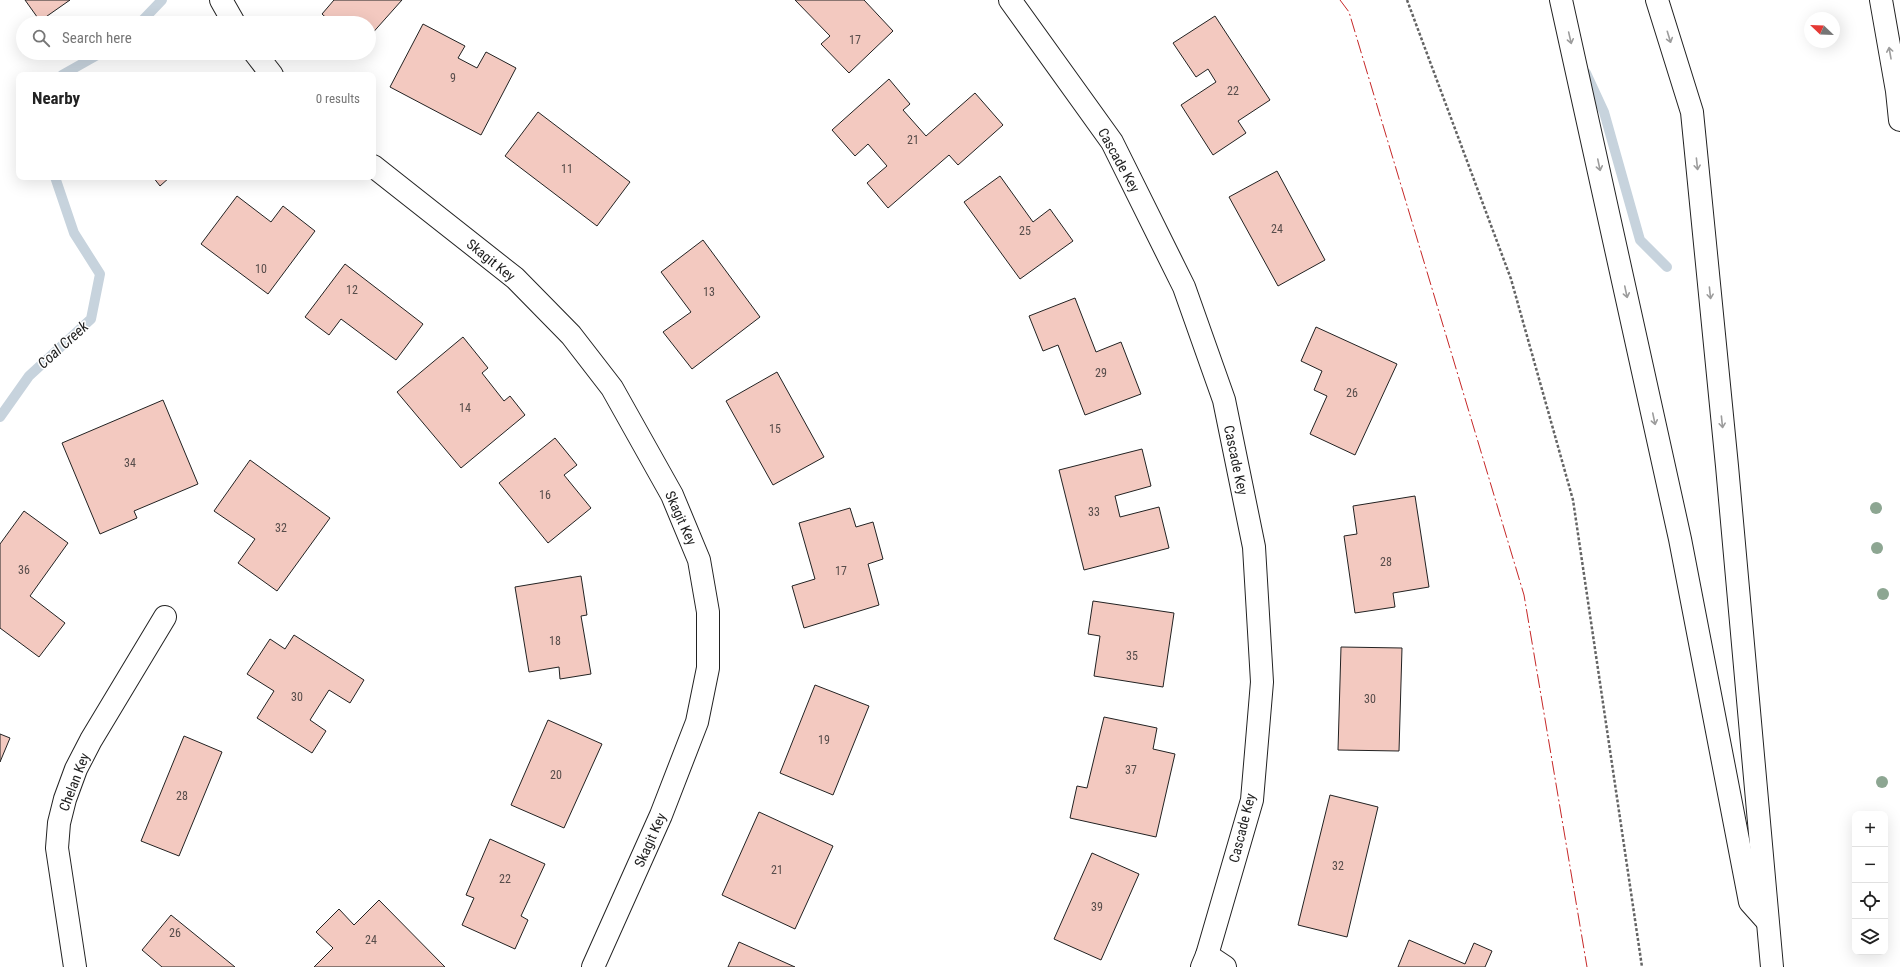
<!DOCTYPE html>
<html lang="en">
<head>
<meta charset="utf-8">
<style>
	:root { --surface:#fff; --page:#f2f2f2; --text:#222; --muted:#767676; --line:#e0e0e0 }
	body { margin:0; font-family:"Roboto Condensed",sans-serif; background:var(--page); color:var(--text) }
	.controls { position:absolute; right:12px; bottom:12px; display:grid; overflow:hidden; border-radius:8px; box-shadow:0 4px 16px #0002 }
	.controls button { width:36px; height:36px; display:grid; place-items:center; padding:0; border:0; border-bottom:1px solid var(--line); background:var(--surface); color:var(--text); font:20px sans-serif }
	.compass { position:absolute; left:1804px; top:12px; width:36px; height:36px; border-radius:50%; background:var(--surface); box-shadow:0 4px 16px #0002; rotate:293deg }
	.list { margin:0; padding:0; list-style:none }
	h2 { display:flex; justify-content:space-between; align-items:center; height:52px; margin:0; padding:0 16px; font-size:17px }
	h2 small { font-size:13px; font-weight:400; color:var(--muted) }
	.icon { flex:none; width:22px; height:22px; fill:none; stroke:currentColor; stroke-width:2; stroke-linecap:round; stroke-linejoin:round }
	.map { position:relative; flex:none; width:1900px; height:967px; overflow:hidden }
	.search { position:absolute; background:var(--surface); box-shadow:0 4px 16px #0002; left:16px; top:16px; width:360px; height:44px; display:flex; align-items:center; gap:10px; box-sizing:border-box; padding:0 14px; border-radius:22px; color:var(--muted); font-size:15px }
	.panel { position:absolute; background:var(--surface); box-shadow:0 4px 16px #0002; left:16px; top:72px; width:360px; height:108px; border-radius:8px }
	.map>svg:first-child { display:block }
	.lines { fill:none; stroke-linecap:round; stroke-linejoin:round }
	.stream { stroke:#c7d3dd; stroke-width:10 }
	.building { fill:#f3c9c0; stroke:#222 }
	.minor-casing { stroke:#222; stroke-width:24 }
	.motorway-casing { stroke:#222; stroke-width:24 }
	.path { stroke:#646464; stroke-width:2.5; stroke-dasharray:3 2; stroke-linecap:butt }
	.minor { stroke:#fff; stroke-width:22 }
	.motorway { stroke:#fff; stroke-width:22 }
	.power { stroke:#c62828; stroke-width:1; stroke-dasharray:14 3 2 3; stroke-linecap:butt }
	.tree { fill:#8da692 }
	.oneway { stroke:#9c9c9c }
	.labels { text-anchor:middle; dominant-baseline:central; stroke-width:3; stroke-linejoin:round; paint-order:stroke }
	.number-label { font-size:12px; fill:#564c4a }
	.street-label { font-size:14px; fill:#222; stroke:#fff }
	.water-label { font-size:15px; font-style:italic; fill:#222; stroke:#fff }
</style>
</head>
<body>
<div class="map">
<svg width="1900" height="967" viewBox="0 0 1900 967">
	<rect width="100%" height="100%" fill="#fff"/>
	<g class="lines">
		<g class="stream">
			<path d="M140,23L162,0"/>
			<path d="M1586,73L1604,112L1640,240L1667,267"/>
			<path d="M62,75L101,53"/>
			<path d="M0,417L29,376L91,319L100,274L74,233L55,177"/>
		</g>
	</g>
	<g class="building">
		<path d="M25,0H70L40,21Z"/>
		<path d="M334,0H402L369,37V23H332L322,14Z"/>
		<path d="M795,0H864L893,31L849,73L821,44L830,36Z"/>
		<path d="M1215,16L1270,100L1238,121L1246,133L1213,155L1181,105L1216,82L1208,69L1196,77L1173,43Z"/>
		<path d="M423,24L465,46L458,58L477,68L486,52L516,68L481,135L390,87Z"/>
		<path d="M889,79L910,104L903,110L926,136L975,93L1003,125L958,165L949,155L888,208L867,183L887,166L868,144L855,156L832,130Z"/>
		<path d="M538,112L630,182L597,226L505,156Z"/>
		<path d="M1277,171L1325,260L1278,286L1229,197Z"/>
		<path d="M1000,176L1033,222L1050,209L1073,241L1020,279L964,202Z"/>
		<path d="M153,177H170L160,186Z"/>
		<path d="M237,196L271,222L283,206L315,231L268,294L201,244Z"/>
		<path d="M703,240L760,317L692,369L663,332L691,312L661,272Z"/>
		<path d="M345,264L423,324L396,360L341,319L329,335L305,317Z"/>
		<path d="M1075,298L1096,352L1121,342L1141,394L1085,415L1058,345L1043,351L1029,316Z"/>
		<path d="M1316,327L1397,364L1355,455L1310,434L1327,396L1314,390L1322,371L1301,361Z"/>
		<path d="M463,337L488,368L482,373L504,401L510,396L525,415L461,468L397,392Z"/>
		<path d="M777,372L824,457L773,485L726,401Z"/>
		<path d="M163,400L198,484L134,511L137,518L100,534L62,443Z"/>
		<path d="M555,438L577,465L564,475L591,508L548,543L499,483Z"/>
		<path d="M1142,449L1151,486L1115,496L1120,517L1159,507L1169,548L1084,570L1059,470Z"/>
		<path d="M250,460L330,518L277,591L238,563L255,539L214,511Z"/>
		<path d="M1415,496L1429,587L1393,593L1395,607L1355,613L1344,536L1357,534L1353,506Z"/>
		<path d="M850,508L856,527L873,522L883,559L868,564L879,605L804,628L792,586L815,579L799,523Z"/>
		<path d="M24,511L68,543L30,596L65,623L39,657L0,628V544Z"/>
		<path d="M581,576L587,615L581,616L591,674L560,679L559,667L529,672L515,587Z"/>
		<path d="M1093,601L1174,613L1163,687L1094,676L1100,636L1088,634Z"/>
		<path d="M294,635L364,680L350,703L329,690L310,720L326,731L312,753L257,718L274,691L247,674L270,639L285,649Z"/>
		<path d="M1341,647L1402,648L1399,751L1338,750Z"/>
		<path d="M815,685L869,706L833,795L780,773Z"/>
		<path d="M1104,717L1157,728L1153,749L1175,754L1156,837L1070,818L1077,786L1087,788Z"/>
		<path d="M548,720L602,744L564,828L511,805Z"/>
		<path d="M0,734L10,738L0,762Z"/>
		<path d="M184,736L222,752L179,856L141,841Z"/>
		<path d="M1330,795L1378,807L1347,937L1298,925Z"/>
		<path d="M759,812L833,846L795,929L722,895Z"/>
		<path d="M490,839L545,864L521,916L528,920L515,949L462,925L474,898L466,895Z"/>
		<path d="M1092,853L1139,874L1101,960L1054,939Z"/>
		<path d="M379,900L445,967H314L333,948L316,932L339,909L354,925Z"/>
		<path d="M171,915L235,967H162L142,950Z"/>
		<path d="M1409,940L1465,964L1474,943L1492,951L1485,967H1398Z"/>
		<path d="M739,942L795,967H728Z"/>
	</g>
	<g class="lines">
		<defs>
			<g id="minor">
				<path d="M221,0L234,23"/>
				<path d="M1010,0L1112,142L1184,287L1224,400L1254,547L1262,682L1252,800L1207,955L1202,967"/>
				<path d="M255,53L272,75"/>
				<path d="M373,166L515,278L571,335L612,388L672,495L699,560L708,612V668L697,722L661,815L593,967"/>
				<path d="M1207,955L1225,967"/>
				<path d="M75,967L57,848L59,823L65,799L76,769L91,740L165,617"/>
			</g>
			<g id="motorway">
				<path d="M1561,0L1680,539L1750,902L1767,921"/>
				<path d="M1657,0L1692,112L1727,466L1772,967"/>
				<path d="M1881,0L1897,91L1900,120"/>
			</g>
		</defs>
		<use href="#minor" class="minor-casing"/>
		<use href="#motorway" class="motorway-casing"/>
		<path class="path" d="M1407,0L1511,279L1573,500L1642,967"/>
		<use href="#minor" class="minor"/>
		<use href="#motorway" class="motorway"/>
		<path class="power" d="M1340,0L1349,12L1524,595L1587,967"/>
	</g>
	<g class="tree">
		<circle cx="1876" cy="508" r="6"/>
		<circle cx="1877" cy="548" r="6"/>
		<circle cx="1883" cy="594" r="6"/>
		<circle cx="1882" cy="782" r="6"/>
	</g>
	<defs><path id="oneway-shaft" d="M-6 0H5M1.5-3L5.5 0L1.5 3" fill="none" stroke-width="1.6" stroke-linecap="round" stroke-linejoin="round"/></defs>
	<g class="oneway">
		<use href="#oneway-shaft" transform="translate(1669 37) rotate(73)"/>
		<use href="#oneway-shaft" transform="translate(1570 38) rotate(77)"/>
		<use href="#oneway-shaft" transform="translate(1890 53) rotate(-100)"/>
		<use href="#oneway-shaft" transform="translate(1697 164) rotate(84)"/>
		<use href="#oneway-shaft" transform="translate(1599 165) rotate(78)"/>
		<use href="#oneway-shaft" transform="translate(1626 292) rotate(78)"/>
		<use href="#oneway-shaft" transform="translate(1710 293) rotate(84)"/>
		<use href="#oneway-shaft" transform="translate(1654 419) rotate(78)"/>
		<use href="#oneway-shaft" transform="translate(1722 422) rotate(84)"/>
	</g>
	<g class="labels">
		<g class="number-label">
			<text x="855" y="40">17</text>
			<text x="453" y="78">9</text>
			<text x="1233" y="91">22</text>
			<text x="913" y="140">21</text>
			<text x="567" y="169">11</text>
			<text x="1277" y="229">24</text>
			<text x="1025" y="231">25</text>
			<text x="261" y="269">10</text>
			<text x="352" y="290">12</text>
			<text x="709" y="292">13</text>
			<text x="1101" y="373">29</text>
			<text x="1352" y="393">26</text>
			<text x="465" y="408">14</text>
			<text x="775" y="429">15</text>
			<text x="130" y="463">34</text>
			<text x="545" y="495">16</text>
			<text x="1094" y="512">33</text>
			<text x="281" y="528">32</text>
			<text x="1386" y="562">28</text>
			<text x="24" y="570">36</text>
			<text x="841" y="571">17</text>
			<text x="555" y="641">18</text>
			<text x="1132" y="656">35</text>
			<text x="297" y="697">30</text>
			<text x="1370" y="699">30</text>
			<text x="824" y="740">19</text>
			<text x="1131" y="770">37</text>
			<text x="556" y="775">20</text>
			<text x="182" y="796">28</text>
			<text x="1338" y="866">32</text>
			<text x="777" y="870">21</text>
			<text x="505" y="879">22</text>
			<text x="1097" y="907">39</text>
			<text x="175" y="933">26</text>
			<text x="371" y="940">24</text>
		</g>
		<g class="street-label">
			<text transform="translate(1119 160) rotate(61)">Cascade Key</text>
			<text transform="translate(491 260) rotate(39)">Skagit Key</text>
			<text transform="translate(1236 460) rotate(78)">Cascade Key</text>
			<text transform="translate(681 518) rotate(66)">Skagit Key</text>
			<text transform="translate(74 782) rotate(-69)">Chelan Key</text>
			<text transform="translate(1242 828) rotate(-76)">Cascade Key</text>
			<text transform="translate(650 840) rotate(-66)">Skagit Key</text>
		</g>
		<g class="water-label">
			<text transform="translate(63 345) rotate(-42)">Coal Creek</text>
		</g>
	</g>
</svg>
<div class="controls">
<button>+</button>
<button>−</button>
<button><svg class="icon" aria-label="locate" viewBox="0 0 24 24"><circle cx="12" cy="12" r="6"/><path d="M12 2v4M12 18v4M2 12h4M18 12h4"/></svg></button>
<button><svg class="icon" aria-label="layers" viewBox="0 0 24 24"><path d="M12 4l9 5-9 5-9-5zM3 14l9 5 9-5"/></svg></button>
</div>
<svg class="compass" viewBox="-18 -18 36 36"><path d="M0-13l5 13h-10z" fill="#e53935"/><path d="M0 13l5-13h-10z" fill="#767676"/></svg>
<div class="search"><svg class="icon" aria-label="search" viewBox="0 0 24 24"><circle cx="10" cy="10" r="6"/><path d="M15 15l6 6"/></svg>Search here</div>
<section class="panel">
<h2>Nearby<small>0 results</small></h2>
<ul class="list">
</ul>
</section>
</div>
</body>
</html>
